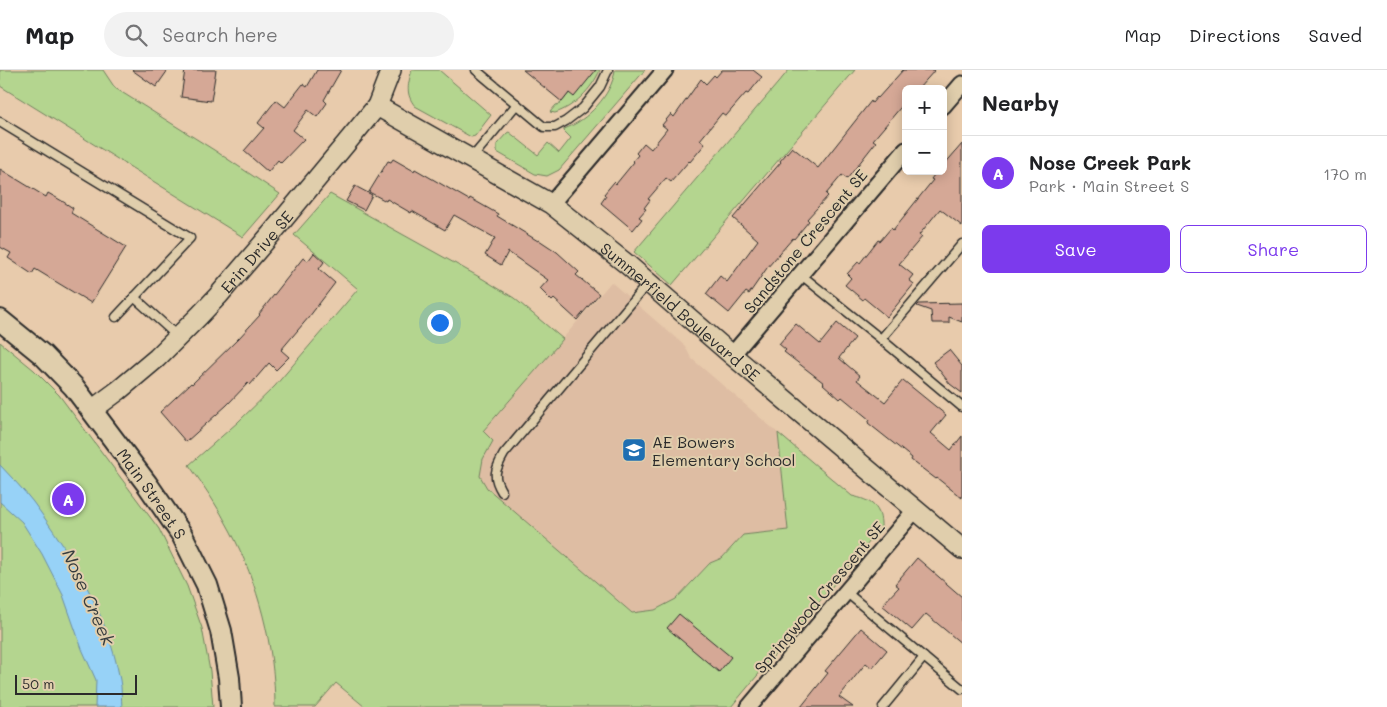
<!DOCTYPE html>
<html lang="en">
<head>
<meta charset="utf-8">
<style>
	:root { --surface:#fff; --page:#f2f2f2; --text:#202124; --muted:#757577; --line:#e0e0e0; --accent:#7c3aed }
	body { margin:0; font-family:Mali,sans-serif; background:var(--page); color:var(--text) }
	.controls { position:absolute; right:15px; top:15px; display:grid; overflow:hidden; border-radius:8px; box-shadow:0 2px 12px #0003 }
	.controls button { width:45px; height:45px; display:grid; place-items:center; padding:0; border:0; border-bottom:1px solid var(--line); background:var(--surface); color:var(--text); font:25px sans-serif }
	.scale { position:absolute; left:15px; bottom:12px; width:122px; box-sizing:border-box; padding-left:5px; border:2px solid #2b2b2b; border-top:0; font-size:14px; line-height:18px; white-space:nowrap; color:#2b2b2b; -webkit-text-stroke:4px #e0ceac; paint-order:stroke }
	.you { position:absolute; left:439px; top:252px; width:18px; height:18px; margin:-12px; border:4px solid #fff; border-radius:50%; background:#1a73e8; box-shadow:0 0 0 8px #1a73e833 }
	.badge { display:grid; place-items:center; width:32px; height:32px; border-radius:50%; background:var(--accent); color:#fff; font-size:16px; font-weight:700 }
	.pin { position:absolute; translate:-50% -50%; border:2px solid #fff; box-shadow:0 1px 5px #0006 }
	.list { margin:0; padding:0; list-style:none }
	h2 { display:flex; justify-content:space-between; align-items:center; height:65px; margin:0; padding:0 20px; font-size:21px }
	h2 small { font-size:16px; font-weight:400; color:var(--muted) }
	.list li { display:grid; grid-template-columns:32px 1fr auto; gap:15px; align-items:center; box-sizing:border-box; height:75px; padding:0 20px; border-top:1px solid var(--line) }
	.list b { display:block; font-size:19px; white-space:nowrap }
	.list p { margin:0; font-size:16px; white-space:nowrap; color:var(--muted) }
	.list em { font-size:16px; font-style:normal; color:var(--muted) }
	.actions { display:flex; gap:10px; padding:15px 20px }
	.actions a { flex:1; padding:11px 0; border:1px solid var(--accent); border-radius:8px; text-align:center; font-size:18px; color:var(--accent) }
	.actions .main { background:var(--accent); color:#fff }
	.icon { flex:none; width:28px; height:28px; fill:none; stroke:currentColor; stroke-width:2; stroke-linecap:round; stroke-linejoin:round }
	.map { position:relative; flex:none; width:962px; height:637px; overflow:hidden }
	header { display:flex; align-items:center; gap:30px; box-sizing:border-box; height:70px; padding:0 25px; background:var(--surface); border-bottom:1px solid var(--line) }
	header strong { font-size:24px }
	nav { display:flex; gap:28px; margin-inline-start:auto; font-size:18px }
	.search { width:350px; height:45px; background:var(--page); display:flex; align-items:center; gap:12px; box-sizing:border-box; padding:0 18px; border-radius:28px; color:var(--muted); font-size:19px }
	main { display:flex }
	aside { flex:1; background:var(--surface) }
	.map>svg:first-child { display:block }
	.built { fill:#debda3 }
	.green { fill:#b4d58f; stroke:#70805d }
	.water { fill:#97d2f7; stroke:#6c8fa5 }
	.building { fill:#d5a896; stroke:#2b2b2b }
	.lines { fill:none; stroke-linecap:round; stroke-linejoin:round }
	.service-casing { stroke:#2b2b2b; stroke-width:11 }
	.minor-casing { stroke:#2b2b2b; stroke-width:19 }
	.tertiary-casing { stroke:#2b2b2b; stroke-width:22 }
	.secondary-casing { stroke:#2b2b2b; stroke-width:24 }
	.service { stroke:#e0ceac; stroke-width:8 }
	.minor { stroke:#e0ceac; stroke-width:15 }
	.tertiary { stroke:#e0ceac; stroke-width:19 }
	.secondary { stroke:#e0ceac; stroke-width:20 }
	.labels { text-anchor:middle; dominant-baseline:central; stroke-width:4; stroke-linejoin:round; paint-order:stroke }
	.street-label { font-size:16px; fill:#2b2b2b; stroke:#e0ceac }
	.poi-label { font-size:16px; fill:#2b2b2b; stroke:#e0ceac; text-anchor:start }
	.water-label { font-size:18px; font-style:italic; fill:#363c3f; stroke:#e0ceac }
</style>
</head>
<body>
<header>
<strong>Map</strong>
<div class="search"><svg class="icon" aria-label="search" viewBox="0 0 24 24"><circle cx="10" cy="10" r="6"/><path d="M15 15l6 6"/></svg>Search here</div>
<nav><a>Map</a><a>Directions</a><a>Saved</a></nav>
</header>
<main>
<div class="map">
<svg width="962" height="637" viewBox="0 0 962 637">
	<rect width="100%" height="100%" fill="#e8cbac"/>
	<filter id="ink" filterUnits="userSpaceOnUse"><feTurbulence type="fractalNoise" baseFrequency=".02" numOctaves="2"/><feDisplacementMap in="SourceGraphic" scale="10" xChannelSelector="R" yChannelSelector="G"/><feConvolveMatrix kernelMatrix="1 2 1 2 8 2 1 2 1" color-interpolation-filters="sRGB"/></filter>
	<g filter="url(#ink)">
		<path class="built" d="M611,212L685,276L691,288L778,363L788,460L743,465L722,488L710,493L676,529L655,540L632,543L487,418L480,406L483,389L492,371L483,362Z"/>
		<g class="green">
			<path d="M0,0H103L115,18L214,80L280,124L243,167L0,16Z"/>
			<path d="M412,0H439L491,45L475,66L471,67L415,36C405,24 408,14 412,0Z"/>
			<path d="M589,0H600C592,19 574,37 555,43L550,42L556,35L560,34Z"/>
			<path d="M615,0H645L559,100L547,106L535,104L497,82V74L507,63L509,62L538,85L548,73L559,83L571,68L564,61V59C587,51 612,25 615,0Z"/>
			<path d="M789,0H855L672,215L634,182Z"/>
			<path d="M330,124L483,209L514,228L563,269L483,361L493,371L483,389L480,406L487,418L632,543L655,540L676,529L710,493L722,488L743,465L788,460L778,363L852,426C871,430 882,437 881,458L731,637H365L336,613L315,637H275C275,578 258,512 230,460C218,437 204,416 189,395L238,352L275,316L358,219L294,165Z"/>
			<path d="M0,272L34,300L59,325L159,459L187,516L202,558L210,601L213,637H0Z"/>
		</g>
		<path class="water" d="M0,395C11,407 23,419 33,432C72,485 108,545 120,610C122,619 121,628 122,637H95L96,610L82,579L63,525L42,484L22,452L0,432Z"/>
		<g class="building">
			<path d="M132,0H168L156,17Z"/>
			<path d="M185,0H216L211,31L181,27Z"/>
			<path d="M317,0H341L324,30L327,33L317,47L308,40L293,60L304,69L281,93L278,90L268,102L244,81L264,58L258,53L276,30L285,37L303,14L307,17Z"/>
			<path d="M523,0H596L574,27L569,23L562,32Z"/>
			<path d="M722,0H753L762,7L748,24L746,23L726,46L722,43L700,70L705,74L690,92L689,91L671,112L666,108L648,129L650,130L644,138L646,139L639,147L642,149L633,160L601,133L606,126L604,124L614,112L616,114L634,92L633,91L638,85L636,83L644,73L651,79L667,59L662,55L671,44L674,47L701,9L706,14L714,5L716,7Z"/>
			<path d="M903,0H935L918,19H906V31L873,70L876,72L847,109L842,105L826,124L828,126L807,149L809,151L794,169L793,168L767,198L749,224L746,222L729,243L706,224L720,206L727,212L758,170L733,148L781,92L780,91L792,77L818,98L871,31L872,33L877,27L878,28Z"/>
			<path d="M962,74V156L940,139L919,165L922,167L899,194L913,205L909,210L914,214L887,247L864,228L863,230L845,215L851,208L847,204L858,192L860,193L878,170L880,171L891,158L893,160L933,110L931,109L937,101H943V96Z"/>
			<path d="M393,89L414,101L415,99L469,130L470,128L498,144L497,146L538,171L539,170L557,182L579,202L576,205L599,224L577,250L554,229L552,231L540,219L548,210L508,182L501,195L485,185L495,168L454,145L445,160L412,141L411,143L387,129L386,131L369,122L388,91L391,92Z"/>
			<path d="M0,99L46,127L48,123L62,131L73,138L71,143L126,177L91,233L35,199L32,204L8,188L11,183L0,177Z"/>
			<path d="M355,116L372,125L364,140L346,131Z"/>
			<path d="M314,183L324,192L319,199L335,213L309,247L281,280L289,287L276,300L269,293L250,315L248,313L227,335L186,372L160,342L191,313L192,314L239,268L260,245L259,244L303,188L308,191Z"/>
			<path d="M962,233V252L949,247V253H932L931,241L917,236L919,234Z"/>
			<path d="M837,253L855,268L839,288L860,306L857,310L885,332L903,310L946,345L931,363L951,380L962,366V428L937,408L936,409L911,390L912,388L868,353L870,350L842,327L840,329L823,314L824,313L784,282L786,280L779,274L796,254L820,274Z"/>
			<path d="M949,280L962,296V323L950,314L933,292Z"/>
			<path d="M917,488L962,527V574L926,544L912,560L882,535L899,517L895,514Z"/>
			<path d="M679,544L731,587L719,602L667,558Z"/>
			<path d="M861,558L887,580L872,598L866,593L839,627L853,637H801L828,603L825,601Z"/>
		</g>
		<g class="lines">
			<defs>
				<g id="service">
					<path d="M476,0L544,57H555L566,51L583,38L600,17L608,0"/>
					<path d="M0,52L190,168L116,247"/>
					<path d="M471,89L517,34"/>
					<path d="M800,204L881,269L962,337"/>
					<path d="M134,227L177,266"/>
					<path d="M881,269L962,174"/>
					<path d="M502,422C492,406 495,400 504,384L648,213"/>
					<path d="M846,522L962,619"/>
					<path d="M883,637L924,587"/>
				</g>
				<g id="minor">
					<path d="M943,36L962,14"/>
					<path d="M551,134L665,0"/>
					<path d="M732,285L906,80"/>
					<path d="M749,637L915,440"/>
				</g>
				<g id="tertiary">
					<path id="s1" d="M377,36L551,134L628,195L732,285L962,479"/>
					<path id="s2" d="M92,340L119,320L157,288L199,246L218,226L272,163L377,36L391,0"/>
				</g>
				<g id="secondary">
					<path id="s3" d="M0,250L43,285L74,317L147,414L182,465L207,515L221,561L229,608L231,637"/>
				</g>
			</defs>
			<use href="#service" class="service-casing"/>
			<use href="#minor" class="minor-casing"/>
			<use href="#tertiary" class="tertiary-casing"/>
			<use href="#secondary" class="secondary-casing"/>
			<use href="#service" class="service"/>
			<use href="#minor" class="minor"/>
			<use href="#tertiary" class="tertiary"/>
			<use href="#secondary" class="secondary"/>
		</g>
	</g>
	<defs>
		<symbol id="school-square" viewBox="-11 -11 22 22"><rect x="-9" y="-9" width="18" height="18" rx="4" fill="#1f6fb2" stroke="#e0ceac"/><path d="M0-5L7-2L0 1L-7-2ZM-4 1L0 2.5L4 1V4Q0 6-4 4Z" fill="#fff"/></symbol>
	</defs>
	<g fill-rule="evenodd">
		<use href="#school-square" x="620" y="366" width="28" height="28"/>
	</g>
	<g class="labels">
		<g class="street-label">
			<text transform="translate(805 171) rotate(-50)">Sandstone Crescent SE</text>
			<text stroke="none"><textPath href="#s2" startOffset="229">Erin Drive SE</textPath></text>
			<text stroke="none"><textPath href="#s1" startOffset="368">Summerfield Boulevard SE</textPath></text>
			<text stroke="none"><textPath href="#s3" startOffset="232">Main Street S</textPath></text>
			<text transform="translate(819 527) rotate(-50)">Springwood Crescent SE</text>
		</g>
		<g class="poi-label">
			<text x="652" y="371">AE Bowers<tspan x="652" dy="18">Elementary School</tspan></text>
		</g>
		<g class="water-label">
			<text transform="translate(89 527) rotate(66)">Nose Creek</text>
		</g>
	</g>
</svg>
<div class="controls">
<button>+</button>
<button>−</button>
</div>
<div class="scale">50 m</div>
<div class="you"></div>
<div class="pin badge" style="left:68px;top:429px">A</div>
</div>
<aside>
<h2>Nearby<small></small></h2>
<ul class="list">
<li><span class="badge">A</span><div><b>Nose Creek Park</b><p>Park · Main Street S</p></div><em>170 m</em></li>
</ul>
<div class="actions"><a class="main">Save</a><a>Share</a></div>
</aside>
</main>
</body>
</html>
